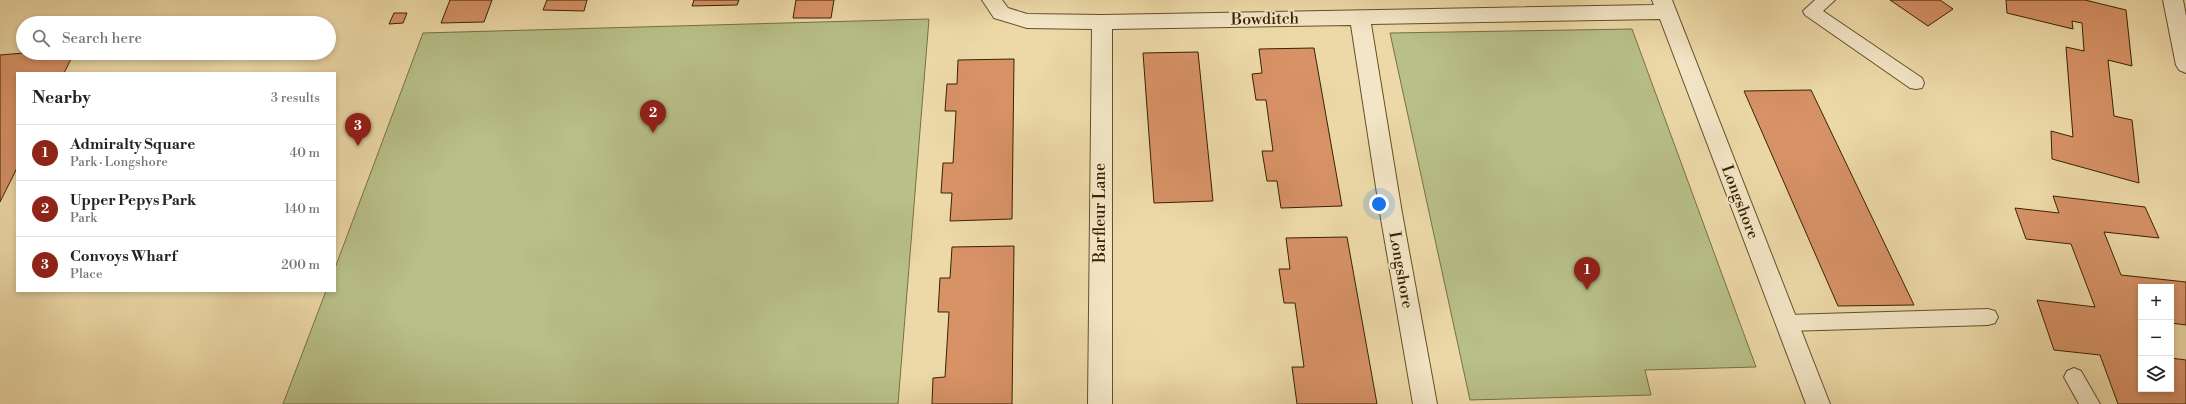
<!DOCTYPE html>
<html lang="en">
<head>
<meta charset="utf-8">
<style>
	:root { --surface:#fff; --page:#f6f6f6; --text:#222; --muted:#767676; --line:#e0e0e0; --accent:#8f2418 }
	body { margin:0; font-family:"Libre Bodoni",serif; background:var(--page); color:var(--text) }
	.controls { position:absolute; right:12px; bottom:12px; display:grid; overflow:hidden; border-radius:0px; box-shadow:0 2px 6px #0003 }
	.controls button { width:36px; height:36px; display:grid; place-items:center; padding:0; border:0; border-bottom:1px solid var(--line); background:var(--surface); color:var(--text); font:20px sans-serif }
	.you { position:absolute; left:1379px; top:204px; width:14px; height:14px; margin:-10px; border:3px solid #fff; border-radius:50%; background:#1a73e8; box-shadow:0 0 0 6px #1a73e833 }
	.badge { display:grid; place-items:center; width:26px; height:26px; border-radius:50%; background:var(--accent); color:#fff; font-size:13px; font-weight:700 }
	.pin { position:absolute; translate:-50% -33px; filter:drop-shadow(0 1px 2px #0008) }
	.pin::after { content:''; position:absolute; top:21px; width:14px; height:12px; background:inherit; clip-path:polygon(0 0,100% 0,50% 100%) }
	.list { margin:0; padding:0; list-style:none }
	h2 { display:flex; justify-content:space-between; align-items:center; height:52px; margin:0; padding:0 16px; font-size:17px }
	h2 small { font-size:13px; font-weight:400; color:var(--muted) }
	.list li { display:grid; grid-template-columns:26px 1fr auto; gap:12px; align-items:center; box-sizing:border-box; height:56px; padding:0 16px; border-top:1px solid var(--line) }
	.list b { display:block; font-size:15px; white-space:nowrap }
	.list p { margin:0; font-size:13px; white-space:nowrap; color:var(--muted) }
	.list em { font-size:13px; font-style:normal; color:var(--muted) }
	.icon { flex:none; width:22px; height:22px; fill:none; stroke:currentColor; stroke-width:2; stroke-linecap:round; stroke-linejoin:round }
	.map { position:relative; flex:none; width:2186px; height:404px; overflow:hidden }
	.search { position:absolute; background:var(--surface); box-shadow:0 2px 6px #0003; left:16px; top:16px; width:320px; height:44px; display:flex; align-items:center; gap:10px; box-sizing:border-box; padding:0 14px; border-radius:22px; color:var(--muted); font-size:15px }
	.panel { position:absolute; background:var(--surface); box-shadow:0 2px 6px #0003; left:16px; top:72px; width:320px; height:220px; border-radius:0px }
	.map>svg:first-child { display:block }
	.green { fill:#b8bf88; stroke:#787044 }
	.building { fill:#d79266; stroke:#392101 }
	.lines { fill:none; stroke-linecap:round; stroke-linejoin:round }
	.service-casing { stroke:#664f2b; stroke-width:2 }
	.minor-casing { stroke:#664f2b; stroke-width:2 }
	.service { fill:#f3e6c6; fill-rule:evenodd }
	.minor { fill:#f3e6c6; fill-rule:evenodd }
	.labels { text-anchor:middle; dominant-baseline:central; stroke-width:3.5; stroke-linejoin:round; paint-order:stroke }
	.street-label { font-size:16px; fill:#392101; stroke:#f3e6c6 }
</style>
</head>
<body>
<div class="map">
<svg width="2186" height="404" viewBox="0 0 2186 404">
	<rect width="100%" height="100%" fill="#edd9a8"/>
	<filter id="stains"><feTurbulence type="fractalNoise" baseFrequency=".005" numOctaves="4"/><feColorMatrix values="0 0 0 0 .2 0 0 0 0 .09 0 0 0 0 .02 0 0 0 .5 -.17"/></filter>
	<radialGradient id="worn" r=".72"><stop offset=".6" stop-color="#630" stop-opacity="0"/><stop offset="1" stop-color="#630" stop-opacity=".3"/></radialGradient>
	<g class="green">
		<path d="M929,19L898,404H283L326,291H335V268L423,33Z"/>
		<path d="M1632,29L1756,367L1645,370L1651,395L1470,400L1390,33Z"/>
	</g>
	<g class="building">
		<path d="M450,0H492L484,22L441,23Z"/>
		<path d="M547,0H587L584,11L543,10Z"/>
		<path d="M694,0H739L737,5L692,6Z"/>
		<path d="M796,0H834L831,18H793Z"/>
		<path d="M1890,0H1940L1953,9L1928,26Z"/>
		<path d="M2006,0H2085L2126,10L2132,66L2108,60L2114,116L2132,120L2139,183L2052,159L2051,131L2073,137L2066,47L2084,51L2082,23L2072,21L2073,29L2007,13Z"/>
		<path d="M394,13H407L403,23L389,24Z"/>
		<path d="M1314,48L1342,206L1281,208L1277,181H1267L1262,151H1273L1266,100H1256L1252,74L1262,73L1259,49Z"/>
		<path d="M1198,52L1213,201L1154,203L1143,53Z"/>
		<path d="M24,53H74L64,73H17V168L0,202V55Z"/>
		<path d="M1014,59L1012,219L950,221L952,193H941L943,163H953L956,111H945L947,84H957L958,60Z"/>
		<path d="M1811,90L1914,305L1838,306L1744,91Z"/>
		<path d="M2053,196L2145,207L2159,238L2104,232L2121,275L2186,282V325L2171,323V287H2141V389H2171V358L2186,360V404H2118L2100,355L2054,350L2037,300L2095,307L2071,244L2026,239L2015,208L2059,213Z"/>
		<path d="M1347,237L1377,404H1297L1292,367H1304L1295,303H1284L1279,269H1290L1286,238Z"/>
		<path d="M1014,246L1012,404H932L933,378L945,377L949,312H938L940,278H950L952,247Z"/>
	</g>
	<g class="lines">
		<defs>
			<g id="service">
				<path d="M1815,0H1835L1823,11L1922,78L1924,83L1922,88L1916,89L1910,88L1805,15L1803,11Z"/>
				<path d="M1988,309L1995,311L1998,317L1995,323L1988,325L1787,331L1780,329L1777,323L1780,317L1787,315Z"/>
				<path d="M2074,368L2081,371L2100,404H2079L2064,377L2067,371Z"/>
			</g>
			<g id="minor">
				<path d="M982,0H1002L1008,8L1027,14L1102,15L1654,5L1652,0H1672L1830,404H1806L1660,19L1371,24L1402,213L1437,404H1413L1380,213L1351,25L1112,29V404H1088L1092,29L1027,28L994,18Z"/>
				<path d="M2163,0H2183L2186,16V73L2179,70L2176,65Z"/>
			</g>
		</defs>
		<use href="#service" class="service-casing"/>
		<use href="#minor" class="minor-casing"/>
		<use href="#service" class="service"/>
		<use href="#minor" class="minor"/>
	</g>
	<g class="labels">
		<g class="street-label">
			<text transform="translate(1265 19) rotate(-1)">Bowditch</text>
			<text transform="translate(1740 202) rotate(69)">Longshore</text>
			<text transform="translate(1100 213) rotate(-90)">Barfleur Lane</text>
			<text transform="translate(1401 270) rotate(80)">Longshore</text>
		</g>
	</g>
	<rect width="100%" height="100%" filter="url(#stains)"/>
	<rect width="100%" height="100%" fill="url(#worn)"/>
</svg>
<div class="controls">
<button>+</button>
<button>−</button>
<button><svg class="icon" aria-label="layers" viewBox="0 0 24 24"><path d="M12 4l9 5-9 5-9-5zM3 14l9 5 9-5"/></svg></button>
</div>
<div class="you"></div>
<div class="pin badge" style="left:1587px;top:290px">1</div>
<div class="pin badge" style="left:653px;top:133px">2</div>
<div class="pin badge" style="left:358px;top:146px">3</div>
<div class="search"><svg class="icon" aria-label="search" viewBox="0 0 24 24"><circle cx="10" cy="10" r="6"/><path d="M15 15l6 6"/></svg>Search here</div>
<section class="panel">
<h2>Nearby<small>3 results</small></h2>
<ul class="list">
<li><span class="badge">1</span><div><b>Admiralty Square</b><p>Park · Longshore</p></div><em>40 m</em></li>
<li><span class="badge">2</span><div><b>Upper Pepys Park</b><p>Park</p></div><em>140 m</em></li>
<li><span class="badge">3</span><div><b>Convoys Wharf</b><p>Place</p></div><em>200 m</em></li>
</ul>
</section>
</div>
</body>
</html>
